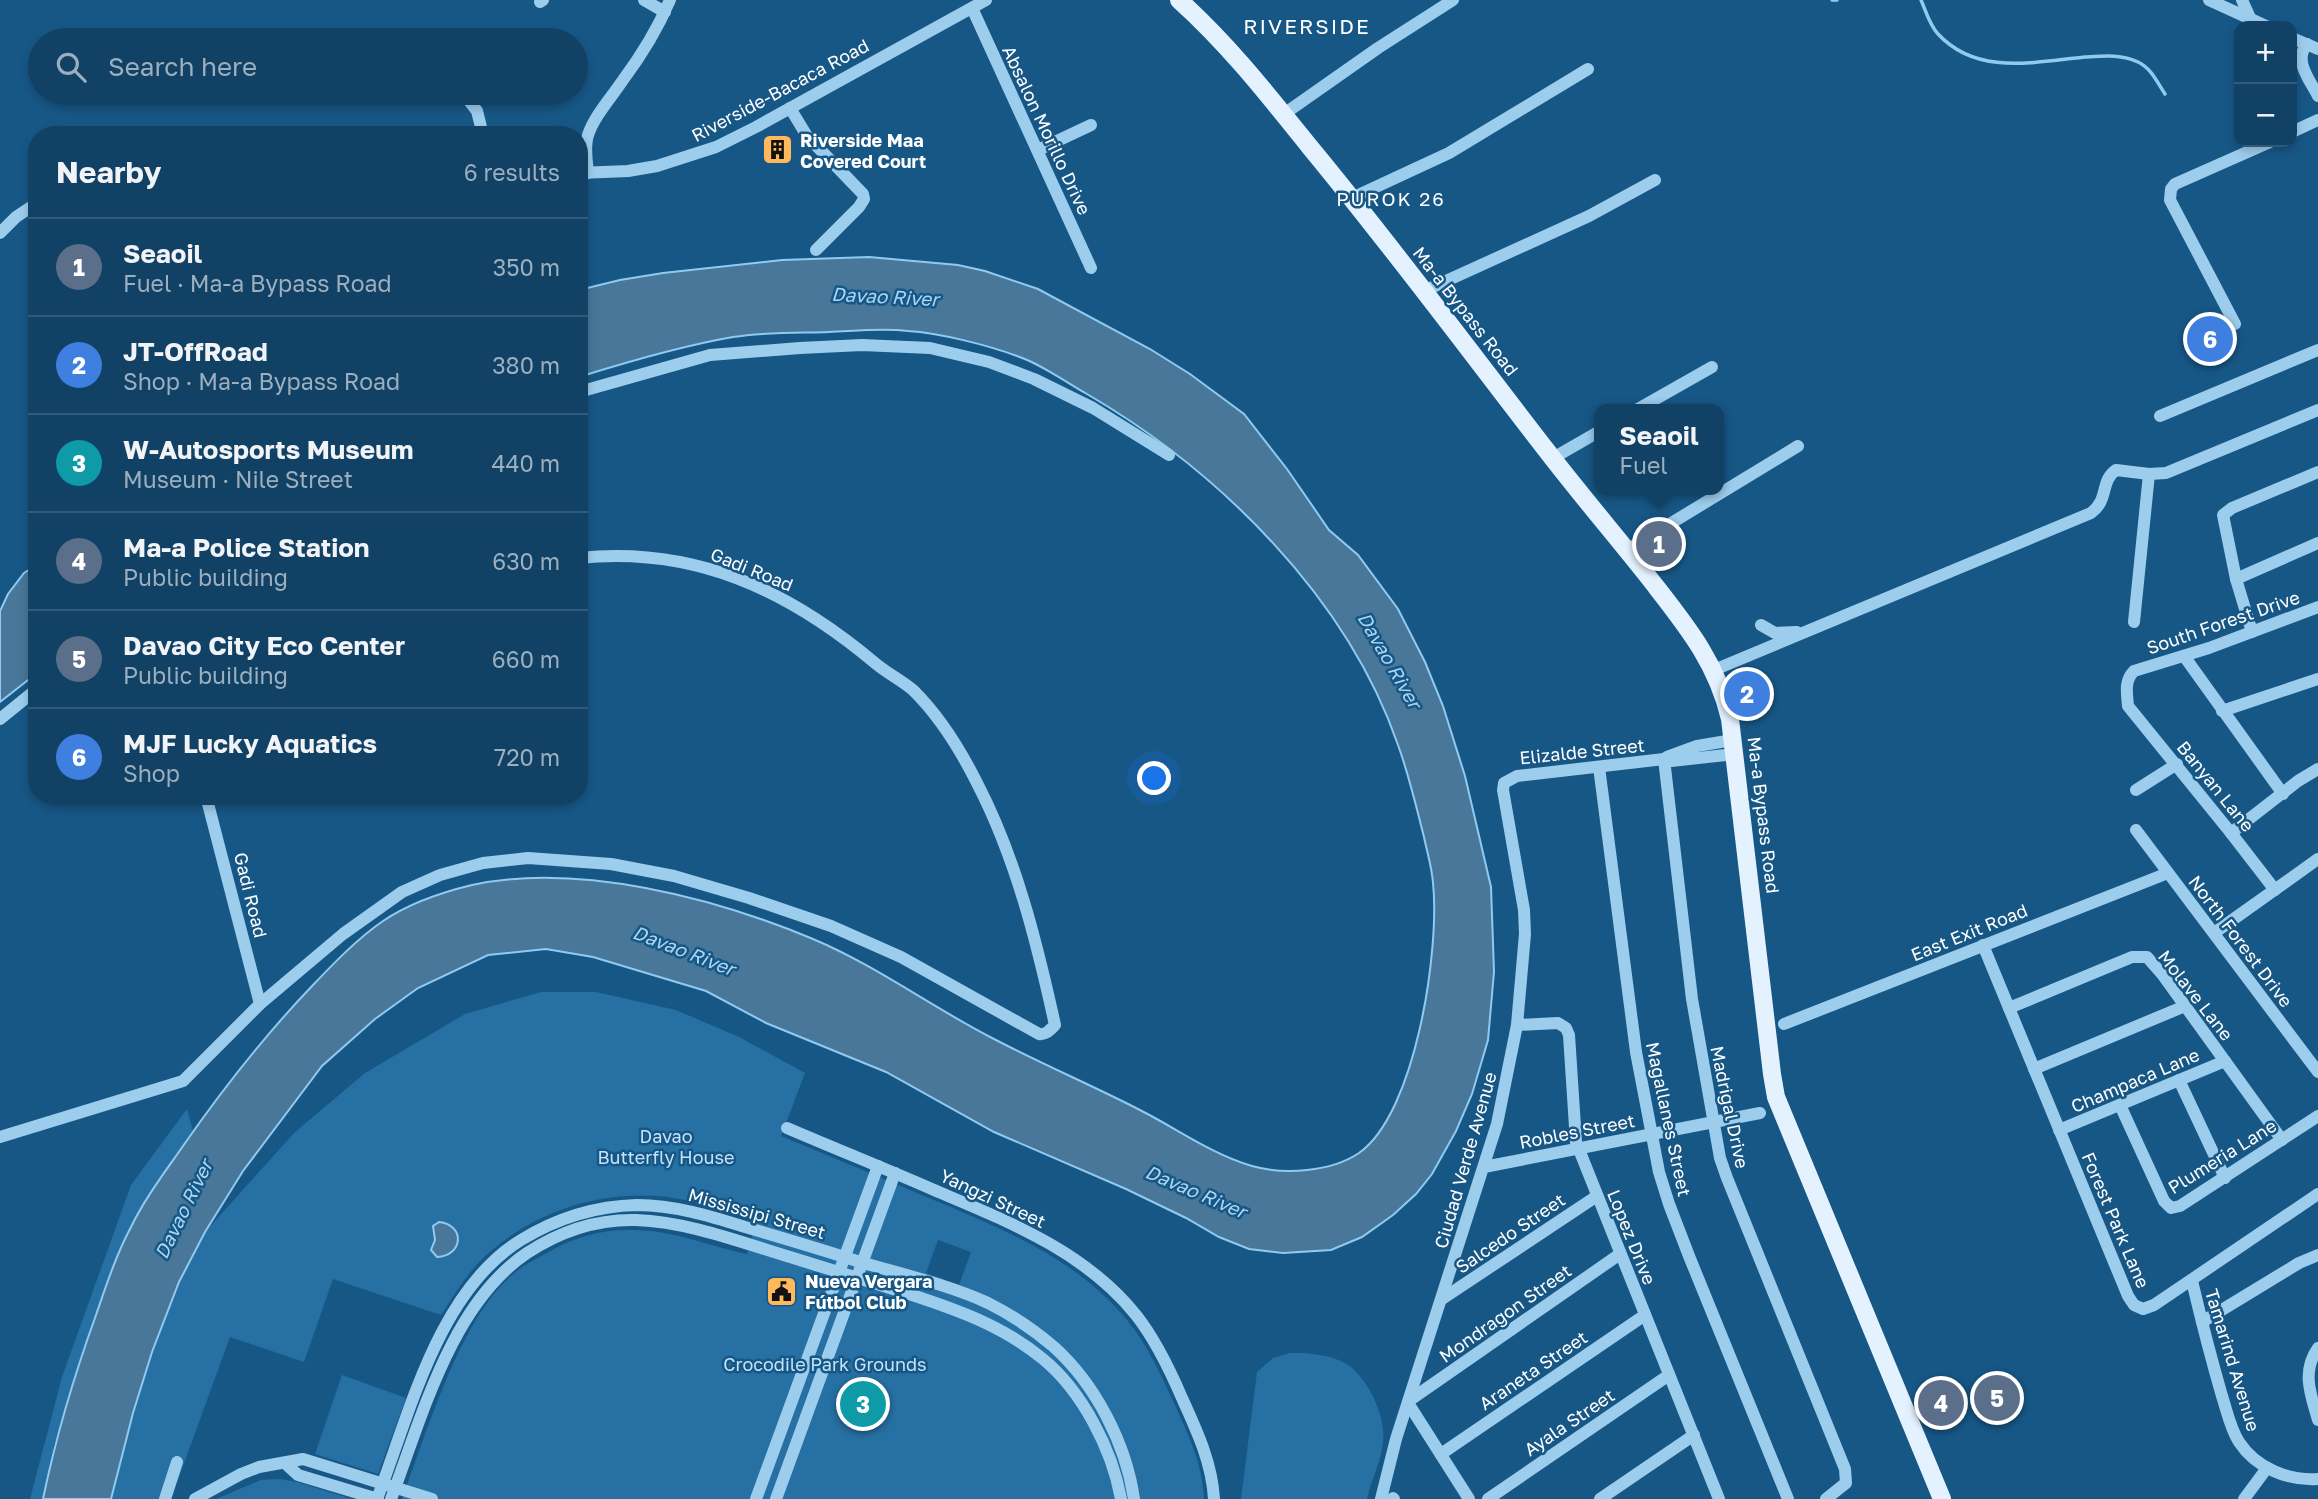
<!DOCTYPE html>
<html lang="en">
<head>
<meta charset="utf-8">
<style>
	:root { --surface:#114164; --page:#1a486a; --text:#f1f3f6; --muted:#9cafbf; --line:#305a78; --accent:#8bbbb9 }
	body { margin:0; font-family:"Golos Text",sans-serif; background:var(--page); color:var(--text) }
	.controls { position:absolute; right:21px; top:21px; display:grid; overflow:hidden; border-radius:14px; box-shadow:0 4px 10px #0003 }
	.controls button { width:63px; height:63px; display:grid; place-items:center; padding:0; border:0; border-bottom:2px solid var(--line); background:var(--surface); color:var(--text); font:35px sans-serif }
	.you { position:absolute; left:1155px; top:779px; width:24px; height:24px; margin:-18px; border:5px solid #fff; border-radius:50%; background:#1a73e8; box-shadow:0 0 0 10px #1a73e833 }
	.badge { display:grid; place-items:center; width:46px; height:46px; border-radius:50%; background:var(--accent); color:#fff; font-size:23px; font-weight:700 }
	.pin { position:absolute; translate:-50% -50%; border:4px solid #fff; box-shadow:0 2px 7px #0006 }
	.popup { position:absolute; left:1594px; top:404px; width:130px; height:91px; box-sizing:border-box; display:grid; place-content:center; border-radius:14px; background:var(--surface); filter:drop-shadow(0 2px 5px #0005); font-size:23px; white-space:nowrap; color:var(--muted) }
	.popup b { font-size:26px; color:var(--text) }
	.popup::after { content:''; position:absolute; left:50%; top:100%; margin-left:-14px; border:14px solid transparent; border-top-color:var(--surface) }
	.list { margin:0; padding:0; list-style:none }
	h2 { display:flex; justify-content:space-between; align-items:center; height:91px; margin:0; padding:0 28px; font-size:30px }
	h2 small { font-size:23px; font-weight:400; color:var(--muted) }
	.list li { display:grid; grid-template-columns:46px 1fr auto; gap:21px; align-items:center; box-sizing:border-box; height:98px; padding:0 28px; border-top:2px solid var(--line) }
	.list b { display:block; font-size:26px; white-space:nowrap }
	.list p { margin:0; font-size:23px; white-space:nowrap; color:var(--muted) }
	.list em { font-size:23px; font-style:normal; color:var(--muted) }
	.icon { flex:none; width:38px; height:38px; fill:none; stroke:currentColor; stroke-width:2; stroke-linecap:round; stroke-linejoin:round }
	.map { position:relative; flex:none; width:2318px; height:1499px; overflow:hidden }
	.search { position:absolute; background:var(--surface); box-shadow:0 4px 10px #0003; left:28px; top:28px; width:560px; height:77px; display:flex; align-items:center; gap:18px; box-sizing:border-box; padding:0 24px; border-radius:38px; color:var(--muted); font-size:26px }
	.panel { position:absolute; background:var(--surface); box-shadow:0 4px 10px #0003; left:28px; top:126px; width:560px; height:679px; border-radius:28px }
	.map>svg:first-child { display:block }
	.green { fill:#2770a4; fill-rule:evenodd }
	.water { fill:#48779a; stroke:#90caf0; stroke-width:2 }
	.lines { fill:none; stroke-linecap:round; stroke-linejoin:round }
	.stream { stroke:#90caf0; stroke-width:3.5 }
	.minor { stroke:#9dcded; stroke-width:12 }
	.major { stroke:#e4f2ff; stroke-width:18 }
	.labels { text-anchor:middle; dominant-baseline:central; stroke-width:5; stroke-linejoin:round; paint-order:stroke }
	.street-label { font-size:18px; fill:#fff; stroke:#175786 }
	.poi-label { font-size:18px; font-weight:bold; fill:#fff; stroke:#175786; text-anchor:start }
	.park-label { font-size:18px; fill:#c3e3fa; stroke:#175786 }
	.neighbourhood-label { font-size:19px; letter-spacing:2px; fill:#fff; stroke:#175786 }
	.water-label { font-size:19px; font-style:italic; fill:#a9d6f5; stroke:#175786 }
	.quarter-label { font-size:21px; letter-spacing:2px; fill:#fff; stroke:#175786 }
</style>
</head>
<body>
<div class="map">
<svg width="2318" height="1499" viewBox="0 0 2318 1499">
	<rect width="100%" height="100%" fill="#175786"/>
	<g class="green">
		<path d="M541,992H596L676,1010L739,1037L805,1073L781,1136C831,1157 880,1177 929,1198C1001,1228 1076,1258 1127,1320C1147,1344 1161,1375 1174,1403C1188,1434 1203,1465 1204,1499H402C426,1435 459,1321 511,1276C523,1265 538,1258 552,1250C577,1236 604,1229 633,1230C673,1230 709,1246 747,1254L756,1222C733,1214 709,1204 685,1200C617,1186 542,1206 490,1252C469,1269 456,1293 441,1315L333,1279L304,1362L230,1337L171,1499H111L133,1413L152,1352L179,1282L205,1232L294,1133L365,1073L465,1014ZM938,1240L971,1252L959,1285L926,1273Z"/>
		<path d="M187,1109L193,1131L153,1188L55,1441L43,1499H30L62,1377L131,1185Z"/>
		<path d="M1290,1353C1309,1353 1331,1354 1348,1365C1369,1380 1386,1417 1383,1441C1382,1460 1371,1480 1367,1499H1241L1257,1372L1273,1358Z"/>
		<path d="M342,1375L406,1398L378,1474L315,1454Z"/>
		<path d="M279,1479L297,1482L352,1499H216L261,1480Z"/>
	</g>
	<g class="water">
		<path d="M869,257L958,265L985,271L1038,289L1150,349L1190,374L1244,414L1287,469L1329,530L1358,555L1398,609L1425,662L1443,706L1465,776L1491,887L1494,972L1488,1040L1472,1094L1456,1131L1432,1174L1416,1194L1393,1215L1362,1237L1331,1250L1283,1253L1249,1249L1219,1237L1186,1218L1126,1189L994,1132L886,1072L766,1023L706,991L593,957L546,949L488,955L418,988L375,1019L322,1066L243,1171L205,1232L179,1282L152,1352L133,1413L111,1499H43C56,1436 74,1376 96,1315C106,1286 116,1255 131,1227C145,1198 165,1172 183,1146C222,1090 265,1035 313,985C335,962 357,939 383,921C408,904 443,892 472,885C578,862 715,898 813,939C877,966 933,1008 994,1039C1042,1064 1091,1085 1138,1109C1176,1128 1211,1154 1252,1166C1284,1175 1331,1172 1359,1153C1416,1113 1440,949 1433,883C1432,868 1427,852 1424,837C1416,806 1409,775 1398,745C1347,597 1219,471 1087,394C1064,381 1041,364 1017,356C987,345 940,333 908,331C882,328 855,331 829,332C797,333 765,332 733,337C681,346 630,361 579,377V290L620,280L663,273L782,260Z"/>
		<path d="M37,565V673L0,702V611L8,594L24,573Z"/>
		<path d="M439,1222C466,1225 463,1256 437,1257L431,1250L435,1240L433,1226Z"/>
	</g>
	<g class="lines">
		<g class="stream">
			<path d="M1832,0H1837"/>
			<path d="M1921,0C1926,11 1929,24 1938,34C1977,76 2034,62 2085,57C2103,56 2121,54 2138,62C2151,68 2157,82 2165,94"/>
		</g>
		<g class="minor">
			<path d="M644,0L665,12"/>
			<path d="M2209,0L2266,26"/>
			<path d="M2242,0L2251,20"/>
			<path d="M540,2L543,0"/>
			<path d="M972,8L1091,268"/>
			<path d="M2292,38L2318,49"/>
			<path d="M2307,44C2293,61 2310,80 2318,96"/>
			<path d="M463,93L477,111L483,135"/>
			<path d="M790,108L807,136L863,194L864,199L859,207L816,250"/>
			<path d="M1284,114L1378,48L1453,0"/>
			<path d="M2292,132L2318,120"/>
			<path d="M1038,150L1091,125"/>
			<path d="M579,173L628,171L657,166L716,147L756,127L986,0"/>
			<path d="M588,173C587,161 584,147 588,135C595,115 611,98 623,80C641,56 658,28 670,0"/>
			<path d="M1352,198L1449,153L1588,69"/>
			<path d="M0,233L16,217L37,203"/>
			<path d="M1424,291L1589,216L1655,180"/>
			<path d="M2235,324L2170,200L2171,189L2175,184L2270,142"/>
			<path d="M579,392L710,355L800,348L862,345L930,348L989,362L1034,379L1093,408L1169,455"/>
			<path d="M1638,409L1712,367"/>
			<path d="M2160,416L2318,350"/>
			<path d="M1553,458L1600,431"/>
			<path d="M1627,550L1798,446"/>
			<path d="M2236,579L2318,543"/>
			<path d="M2134,622L2149,474"/>
			<path d="M1761,625L1775,633L1797,632"/>
			<path d="M2252,632L2236,579L2223,515L2232,508L2318,472"/>
			<path d="M2184,656L2283,794"/>
			<path d="M1714,670L2091,513C2109,500 2100,481 2116,470L2149,474L2166,473L2318,410"/>
			<path d="M2222,711L2318,679"/>
			<path d="M0,719L37,689"/>
			<path d="M1667,757L1697,746L1733,740"/>
			<path d="M1664,759L1692,999L1720,1158L1727,1178L1845,1469L1846,1483L1826,1499"/>
			<path d="M1599,767L1636,1052L1659,1172L1669,1204L1689,1256L1788,1499"/>
			<path d="M2136,790L2177,764"/>
			<path d="M206,796L260,1004"/>
			<path d="M2136,830L2318,1072"/>
			<path d="M2231,833L2298,781L2318,769"/>
			<path d="M2275,890L2231,833L2128,706C2127,693 2124,681 2134,671L2209,648L2318,607"/>
			<path d="M2214,933L2318,859"/>
			<path d="M1983,945L2128,1296L2134,1305L2143,1309L2154,1305L2318,1194"/>
			<path d="M2009,1008L2132,957H2147L2162,974L2282,1140"/>
			<path d="M1784,1024L2168,873"/>
			<path d="M1517,1025L1558,1023L1566,1028L1569,1035L1576,1142L1719,1499"/>
			<path d="M2034,1069L2185,1006"/>
			<path d="M2179,1080L2225,1178"/>
			<path d="M2120,1105L2164,1201L2171,1208L2180,1206L2318,1116"/>
			<path d="M787,1128C836,1149 886,1169 934,1190C1007,1221 1085,1251 1136,1315C1155,1339 1170,1370 1182,1398C1197,1431 1212,1463 1214,1499"/>
			<path d="M2059,1130L2225,1061"/>
			<path d="M0,1137L183,1081L260,1004L343,934L402,892L440,875L483,863L528,858L611,864L674,876L749,898L831,926L901,957L1039,1034C1046,1035 1050,1030 1055,1025C1037,943 1016,858 977,783C961,751 940,717 914,691C903,681 888,674 875,663C788,590 695,546 579,558"/>
			<path d="M1484,1167L1760,1113"/>
			<path d="M2192,1281C2201,1319 2211,1358 2222,1396C2227,1411 2230,1428 2239,1442C2256,1468 2288,1481 2318,1479"/>
			<path d="M1442,1299L1597,1196"/>
			<path d="M2202,1322L2299,1263L2318,1255"/>
			<path d="M2318,1348C2301,1372 2311,1395 2318,1420"/>
			<path d="M1410,1400L1620,1254"/>
			<path d="M1408,1403L1469,1499"/>
			<path d="M1441,1454L1645,1315"/>
			<path d="M286,1464L298,1475L378,1499"/>
			<path d="M1393,1498L1394,1499"/>
			<path d="M165,1499L177,1462"/>
			<path d="M195,1499L241,1474L259,1467L303,1459L432,1499"/>
			<path d="M377,1499C410,1413 438,1291 521,1240C557,1218 595,1206 637,1205C674,1205 710,1216 745,1227C783,1238 820,1249 857,1261C900,1274 947,1284 988,1303C1012,1315 1034,1330 1054,1347C1096,1385 1126,1444 1134,1499"/>
			<path d="M391,1499C422,1417 451,1304 527,1253C559,1232 597,1219 636,1220C689,1222 740,1242 790,1257C828,1269 867,1281 906,1293C955,1309 1002,1325 1043,1359C1082,1391 1112,1449 1121,1499"/>
			<path d="M756,1499L878,1166"/>
			<path d="M776,1499L895,1173"/>
			<path d="M1381,1499L1396,1439L1497,1124L1517,1025L1525,934L1524,910L1503,790L1504,783L1517,776L1664,759L1671,761L1735,754"/>
			<path d="M1488,1499L1669,1375"/>
			<path d="M1600,1499L1694,1435"/>
			<path d="M2244,1499L2267,1468"/>
		</g>
		<path class="major" d="M1179,0C1228,44 1268,95 1309,146C1391,245 1468,349 1547,451C1580,494 1616,536 1650,579C1685,624 1717,662 1730,719L1772,1074L1776,1097L1942,1499"/>
	</g>
	<defs>
		<symbol id="building-square" viewBox="-11 -11 22 22"><rect x="-9" y="-9" width="18" height="18" rx="4" fill="#ffb85a" stroke="#175786"/><path d="M-4-6H4V6H1V3H-1V6H-4ZM-2.5-4.3h1.7v1.8h-1.7ZM.8-4.3h1.7v1.8H.8ZM-2.5-1h1.7V.8h-1.7ZM.8-1h1.7V.8H.8Z" fill="#111"/></symbol>
		<symbol id="civic-square" viewBox="-11 -11 22 22"><rect x="-9" y="-9" width="18" height="18" rx="4" fill="#ffb85a" stroke="#175786"/><path d="M-.6-6.5H3V-4.5H.6V-3L4-1V1h2V6H-6V1h2V-1L-.6-3ZM-1.2 2.5V6h2.4V2.5Z" fill="#111"/></symbol>
	</defs>
	<g fill-rule="evenodd">
		<use href="#building-square" x="760" y="132" width="35" height="35"/>
		<use href="#civic-square" x="764" y="1274" width="35" height="35"/>
	</g>
	<g class="labels">
		<g class="street-label">
			<text transform="translate(780 90) rotate(-28)">Riverside-Bacaca Road</text>
			<text transform="translate(1047 130) rotate(65)">Absalon Morillo Drive</text>
			<text transform="translate(1466 311) rotate(52)">Ma-a Bypass Road</text>
			<text transform="translate(752 569) rotate(22)">Gadi Road</text>
			<text transform="translate(2223 622) rotate(-19)">South Forest Drive</text>
			<text transform="translate(1582 751) rotate(-6)">Elizalde Street</text>
			<text transform="translate(2216 786) rotate(51)">Banyan Lane</text>
			<text transform="translate(1764 815) rotate(83)">Ma-a Bypass Road</text>
			<text transform="translate(251 895) rotate(76)">Gadi Road</text>
			<text transform="translate(1969 932) rotate(-22)">East Exit Road</text>
			<text transform="translate(2241 941) rotate(53)">North Forest Drive</text>
			<text transform="translate(2196 995) rotate(52)">Molave Lane</text>
			<text transform="translate(2135 1080) rotate(-23)">Champaca Lane</text>
			<text transform="translate(1730 1107) rotate(78)">Madrigal Drive</text>
			<text transform="translate(1669 1119) rotate(78)">Magallanes Street</text>
			<text transform="translate(1577 1131) rotate(-11)">Robles Street</text>
			<text transform="translate(2222 1156) rotate(-32)">Plumeria Lane</text>
			<text transform="translate(1465 1160) rotate(-74)">Ciudad Verde Avenue</text>
			<text transform="translate(993 1198) rotate(25)">Yangzi Street</text>
			<text transform="translate(757 1213) rotate(16)">Mississipi Street</text>
			<text transform="translate(2116 1220) rotate(67)">Forest Park Lane</text>
			<text transform="translate(1510 1233) rotate(-34)">Salcedo Street</text>
			<text transform="translate(1632 1237) rotate(68)">Lopez Drive</text>
			<text transform="translate(1505 1313) rotate(-35)">Mondragon Street</text>
			<text transform="translate(2233 1360) rotate(73)">Tamarind Avenue</text>
			<text transform="translate(1533 1370) rotate(-34)">Araneta Street</text>
			<text transform="translate(1569 1422) rotate(-34)">Ayala Street</text>
		</g>
		<g class="poi-label">
			<text x="800" y="140">Riverside Maa<tspan x="800" dy="21">Covered Court</tspan></text>
			<text x="805" y="1281">Nueva Vergara<tspan x="805" dy="21">Fútbol Club</tspan></text>
		</g>
		<g class="park-label">
			<text x="666" y="1136">Davao<tspan x="666" dy="21">Butterfly House</tspan></text>
			<text x="825" y="1364">Crocodile Park Grounds</text>
		</g>
		<g class="neighbourhood-label">
			<text x="1391" y="198">PUROK 26</text>
		</g>
		<g class="water-label">
			<text transform="translate(885 296) rotate(3)">Davao River</text>
			<text transform="translate(1390 660) rotate(60)">Davao River</text>
			<text transform="translate(684 950) rotate(21)">Davao River</text>
			<text transform="translate(1196 1191) rotate(23)">Davao River</text>
			<text transform="translate(183 1209) rotate(-64)">Davao River</text>
		</g>
		<g class="quarter-label">
			<text x="1307" y="26">RIVERSIDE</text>
		</g>
	</g>
</svg>
<div class="controls">
<button>+</button>
<button>−</button>
</div>
<div class="you"></div>
<div class="pin badge" style="left:1659px;top:544px;background:#5c6f8a">1</div>
<div class="popup"><b>Seaoil</b>Fuel</div>
<div class="pin badge" style="left:1747px;top:694px;background:#3f7fe0">2</div>
<div class="pin badge" style="left:863px;top:1404px;background:#0f9aa8">3</div>
<div class="pin badge" style="left:1941px;top:1403px;background:#5c6f8a">4</div>
<div class="pin badge" style="left:1997px;top:1398px;background:#5c6f8a">5</div>
<div class="pin badge" style="left:2210px;top:339px;background:#3f7fe0">6</div>
<div class="search"><svg class="icon" aria-label="search" viewBox="0 0 24 24"><circle cx="10" cy="10" r="6"/><path d="M15 15l6 6"/></svg>Search here</div>
<section class="panel">
<h2>Nearby<small>6 results</small></h2>
<ul class="list">
<li><span class="badge" style="background:#5c6f8a">1</span><div><b>Seaoil</b><p>Fuel · Ma-a Bypass Road</p></div><em>350 m</em></li>
<li><span class="badge" style="background:#3f7fe0">2</span><div><b>JT-OffRoad</b><p>Shop · Ma-a Bypass Road</p></div><em>380 m</em></li>
<li><span class="badge" style="background:#0f9aa8">3</span><div><b>W-Autosports Museum</b><p>Museum · Nile Street</p></div><em>440 m</em></li>
<li><span class="badge" style="background:#5c6f8a">4</span><div><b>Ma-a Police Station</b><p>Public building</p></div><em>630 m</em></li>
<li><span class="badge" style="background:#5c6f8a">5</span><div><b>Davao City Eco Center</b><p>Public building</p></div><em>660 m</em></li>
<li><span class="badge" style="background:#3f7fe0">6</span><div><b>MJF Lucky Aquatics</b><p>Shop</p></div><em>720 m</em></li>
</ul>
</section>
</div>
</body>
</html>
